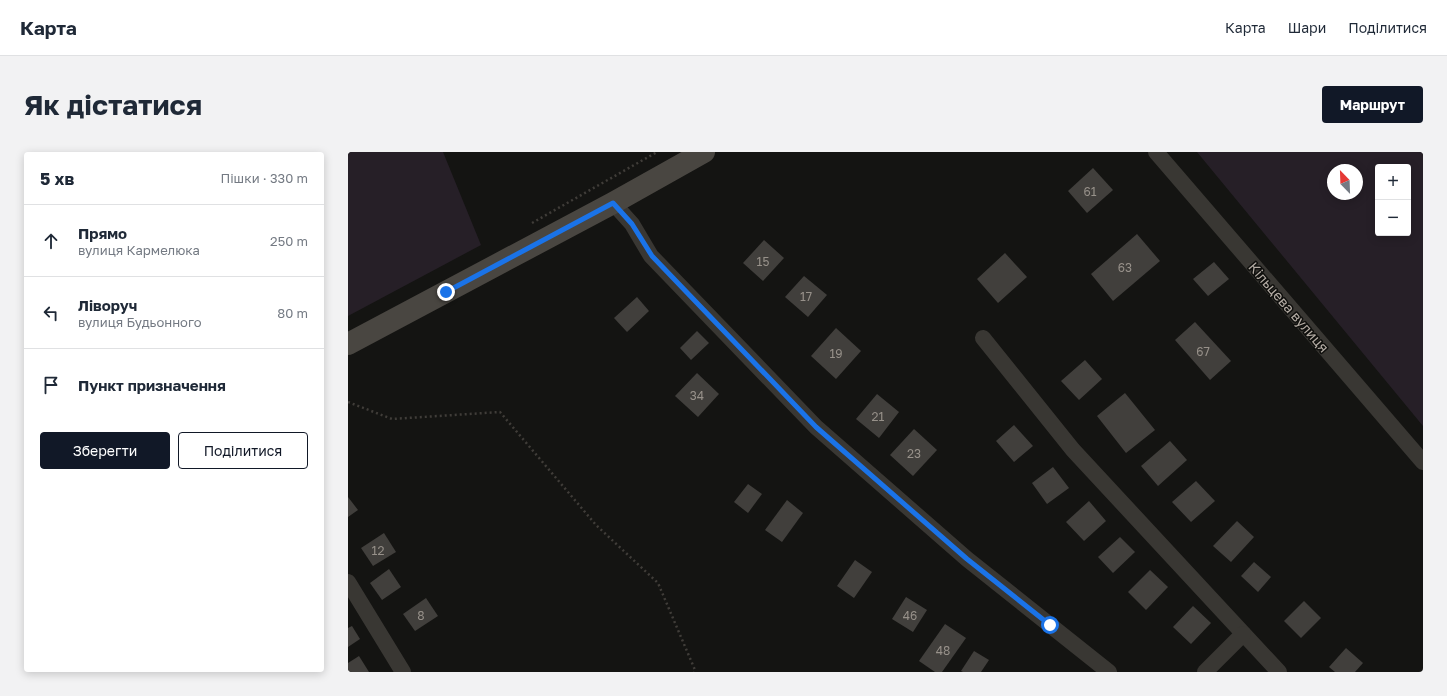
<!DOCTYPE html>
<html lang="uk">
<head>
<meta charset="utf-8">
<style>
	:root { --surface:#fff; --page:#f2f2f3; --text:#1f2937; --muted:#747a83; --line:#e0e1e3; --accent:#111827 }
	body { margin:0; font-family:"Golos Text",sans-serif; background:var(--page); color:var(--text) }
	.controls { position:absolute; right:12px; top:12px; display:grid; overflow:hidden; border-radius:4px; box-shadow:0 2px 10px #0003 }
	.controls button { width:36px; height:36px; display:grid; place-items:center; padding:0; border:0; border-bottom:1px solid var(--line); background:var(--surface); color:var(--text); font:20px sans-serif }
	.compass { position:absolute; left:979px; top:12px; width:36px; height:36px; border-radius:50%; background:var(--surface); box-shadow:0 2px 10px #0003; rotate:337deg }
	.stop { position:absolute; width:12px; height:12px; margin:-9px; border:3px solid #1a73e8; border-radius:50%; background:#fff }
	.stop.end { background:#1a73e8; border-color:#fff; box-shadow:0 1px 4px #0008 }
	.list { margin:0; padding:0; list-style:none }
	h2 { display:flex; justify-content:space-between; align-items:center; height:52px; margin:0; padding:0 16px; font-size:17px }
	h2 small { font-size:13px; font-weight:400; color:var(--muted) }
	.list li { display:grid; grid-template-columns:26px 1fr auto; gap:12px; align-items:center; box-sizing:border-box; height:72px; padding:0 16px; border-top:1px solid var(--line) }
	.list b { display:block; font-size:15px; white-space:nowrap }
	.list p { margin:0; font-size:13px; white-space:nowrap; color:var(--muted) }
	.list em { font-size:13px; font-style:normal; color:var(--muted) }
	.actions { display:flex; gap:8px; padding:12px 16px }
	.actions a { flex:1; padding:9px 0; border:1px solid var(--accent); border-radius:4px; text-align:center; font-size:14px; color:var(--accent) }
	.actions .main { background:var(--accent); color:#fff }
	.icon { flex:none; width:22px; height:22px; fill:none; stroke:currentColor; stroke-width:2; stroke-linecap:round; stroke-linejoin:round }
	.map { position:relative; flex:none; width:1075px; height:520px; overflow:hidden; border-radius:4px }
	header { display:flex; align-items:center; gap:24px; box-sizing:border-box; height:56px; padding:0 20px; background:var(--surface); border-bottom:1px solid var(--line) }
	header strong { font-size:19px }
	nav { display:flex; gap:22px; margin-inline-start:auto; font-size:14px }
	.intro { display:flex; align-items:center; justify-content:space-between; box-sizing:border-box; height:96px; padding:0 24px }
	h1 { margin:0; font-size:28px }
	.button { padding:10px 18px; border-radius:4px; background:var(--accent); color:#fff; font-size:14px; font-weight:700 }
	main { display:flex; gap:24px; padding:0 24px }
	aside { flex:1; background:var(--surface); border-radius:4px; box-shadow:0 2px 10px #0003 }
	.map>svg:first-child { display:block }
	.green { fill:#261f27; fill-rule:evenodd }
	.building { fill:#413f3c }
	.lines { fill:none; stroke-linecap:round; stroke-linejoin:round }
	.path { stroke:#403d39; stroke-width:2.5; stroke-dasharray:2 3; stroke-linecap:butt }
	.street { stroke:#393733; stroke-width:16 }
	.secondary { stroke:#494641; stroke-width:22 }
	.route { stroke:#1a73e8; stroke-width:5 }
	.labels { text-anchor:middle; dominant-baseline:central; stroke-width:3; stroke-linejoin:round; paint-order:stroke }
	.number-label { font-size:12px; fill:#97918a }
	.street-label { font-size:14px; fill:#b4aca4; stroke:#0f0f0d }
</style>
</head>
<body>
<header>
<strong>Карта</strong>
<nav><a>Карта</a><a>Шари</a><a>Поділитися</a></nav>
</header>
<div class="intro"><h1>Як дістатися</h1><a class="button">Маршрут</a></div>
<main>
<aside>
<h2>5 хв<small>Пішки · 330 m</small></h2>
<ul class="list">
<li><svg class="icon" aria-label="ahead" viewBox="0 0 24 24"><path d="M12 20V5M6 11l6-6 6 6"/></svg><div><b>Прямо</b><p>вулиця Кармелюка</p></div><em>250 m</em></li>
<li><svg class="icon" aria-label="left" viewBox="0 0 24 24"><path d="M17 20v-9H6M10 6l-5 5 5 5"/></svg><div><b>Ліворуч</b><p>вулиця Будьонного</p></div><em>80 m</em></li>
<li><svg class="icon" aria-label="arrive" viewBox="0 0 24 24"><path d="M6 21V4h12l-3 4 3 4H6"/></svg><div><b>Пункт призначення</b></div></li>
</ul>
<div class="actions"><a class="main">Зберегти</a><a>Поділитися</a></div>
</aside>
<div class="map">
<svg width="1075" height="520" viewBox="0 0 1075 520">
	<rect width="100%" height="100%" fill="#141412"/>
	<g class="green">
		<path d="M0,0H95L133,93L0,164Z"/>
		<path d="M849,0H1075V274ZM1030,15H1060V81H1030ZM985,18H1009V42H985Z"/>
	</g>
	<g class="building">
		<path d="M745,16L765,38L739,61L720,39Z"/>
		<path d="M789,82L812,109L765,149L743,122Z"/>
		<path d="M416,88L436,106L415,129L395,111Z"/>
		<path d="M657,101L679,125L650,151L629,127Z"/>
		<path d="M866,110L881,127L860,144L845,127Z"/>
		<path d="M456,124L479,143L460,165L437,145Z"/>
		<path d="M289,145L301,159L279,180L266,166Z"/>
		<path d="M847,170L883,209L862,228L827,188Z"/>
		<path d="M488,176L513,199L488,227L463,204Z"/>
		<path d="M349,179L361,191L343,208L332,196Z"/>
		<path d="M737,208L754,227L731,248L713,229Z"/>
		<path d="M349,221L371,242L350,265L327,244Z"/>
		<path d="M777,241L807,278L778,301L749,264Z"/>
		<path d="M529,242L551,260L531,286L508,267Z"/>
		<path d="M666,273L685,294L666,310L648,289Z"/>
		<path d="M566,277L589,298L565,324L542,303Z"/>
		<path d="M822,289L839,308L810,334L793,314Z"/>
		<path d="M705,315L721,336L699,352L684,331Z"/>
		<path d="M848,329L867,349L843,370L824,350Z"/>
		<path d="M400,332L414,342L400,361L386,350Z"/>
		<path d="M0,345L10,358L0,365Z"/>
		<path d="M439,348L455,361L434,390L417,378Z"/>
		<path d="M741,349L758,369L736,389L718,370Z"/>
		<path d="M889,369L906,385L883,410L865,394Z"/>
		<path d="M36,381L48,400L25,414L13,396Z"/>
		<path d="M772,385L787,400L765,421L750,405Z"/>
		<path d="M507,408L524,420L506,446L489,434Z"/>
		<path d="M906,410L923,425L910,440L893,424Z"/>
		<path d="M41,417L53,435L34,448L22,431Z"/>
		<path d="M802,418L820,435L798,458L780,440Z"/>
		<path d="M558,445L579,458L565,480L544,467Z"/>
		<path d="M78,446L90,464L67,479L55,462Z"/>
		<path d="M956,449L973,466L953,486L936,469Z"/>
		<path d="M845,454L863,471L843,492L825,475Z"/>
		<path d="M597,472L618,486L594,520H587L571,509Z"/>
		<path d="M4,474L12,487L0,495V476Z"/>
		<path d="M998,496L1015,511L1007,520H987L981,515Z"/>
		<path d="M626,499L641,508L633,520H615L613,519Z"/>
		<path d="M11,504L21,520H0V511Z"/>
	</g>
	<g class="lines">
		<g class="path">
			<path d="M184,71L309,0"/>
			<path d="M0,250L44,267L152,260L248,373L310,431L347,518L346,520"/>
		</g>
		<g class="street">
			<path d="M808,0L1075,310"/>
			<path d="M265,51L284,72L303,104L468,275L619,407L761,520"/>
			<path d="M635,186L725,298L931,520"/>
			<path d="M0,430L55,520"/>
			<path d="M857,520L895,482"/>
		</g>
		<path class="secondary" d="M0,192L265,51L356,0"/>
	</g>
	<g class="lines">
		<path class="route" d="M98,140L265,51L284,72L304,104L468,275L619,407L702,473"/>
	</g>
	<g class="labels">
		<g class="number-label">
			<text x="742" y="39">61</text>
			<text x="415" y="109">15</text>
			<text x="777" y="115">63</text>
			<text x="458" y="144">17</text>
			<text x="855" y="199">67</text>
			<text x="488" y="201">19</text>
			<text x="349" y="243">34</text>
			<text x="530" y="264">21</text>
			<text x="566" y="301">23</text>
			<text x="30" y="398">12</text>
			<text x="73" y="463">8</text>
			<text x="562" y="463">46</text>
			<text x="595" y="498">48</text>
		</g>
		<g class="street-label">
			<text transform="translate(941 155) rotate(49)">Кільцева вулиця</text>
		</g>
	</g>
</svg>
<div class="controls">
<button>+</button>
<button>−</button>
</div>
<svg class="compass" viewBox="-18 -18 36 36"><path d="M0-13l5 13h-10z" fill="#e53935"/><path d="M0 13l5-13h-10z" fill="#747a83"/></svg>
<div class="stop" style="left:702px;top:473px"></div>
<div class="stop end" style="left:98px;top:140px"></div>
</div>
</main>
</body>
</html>
